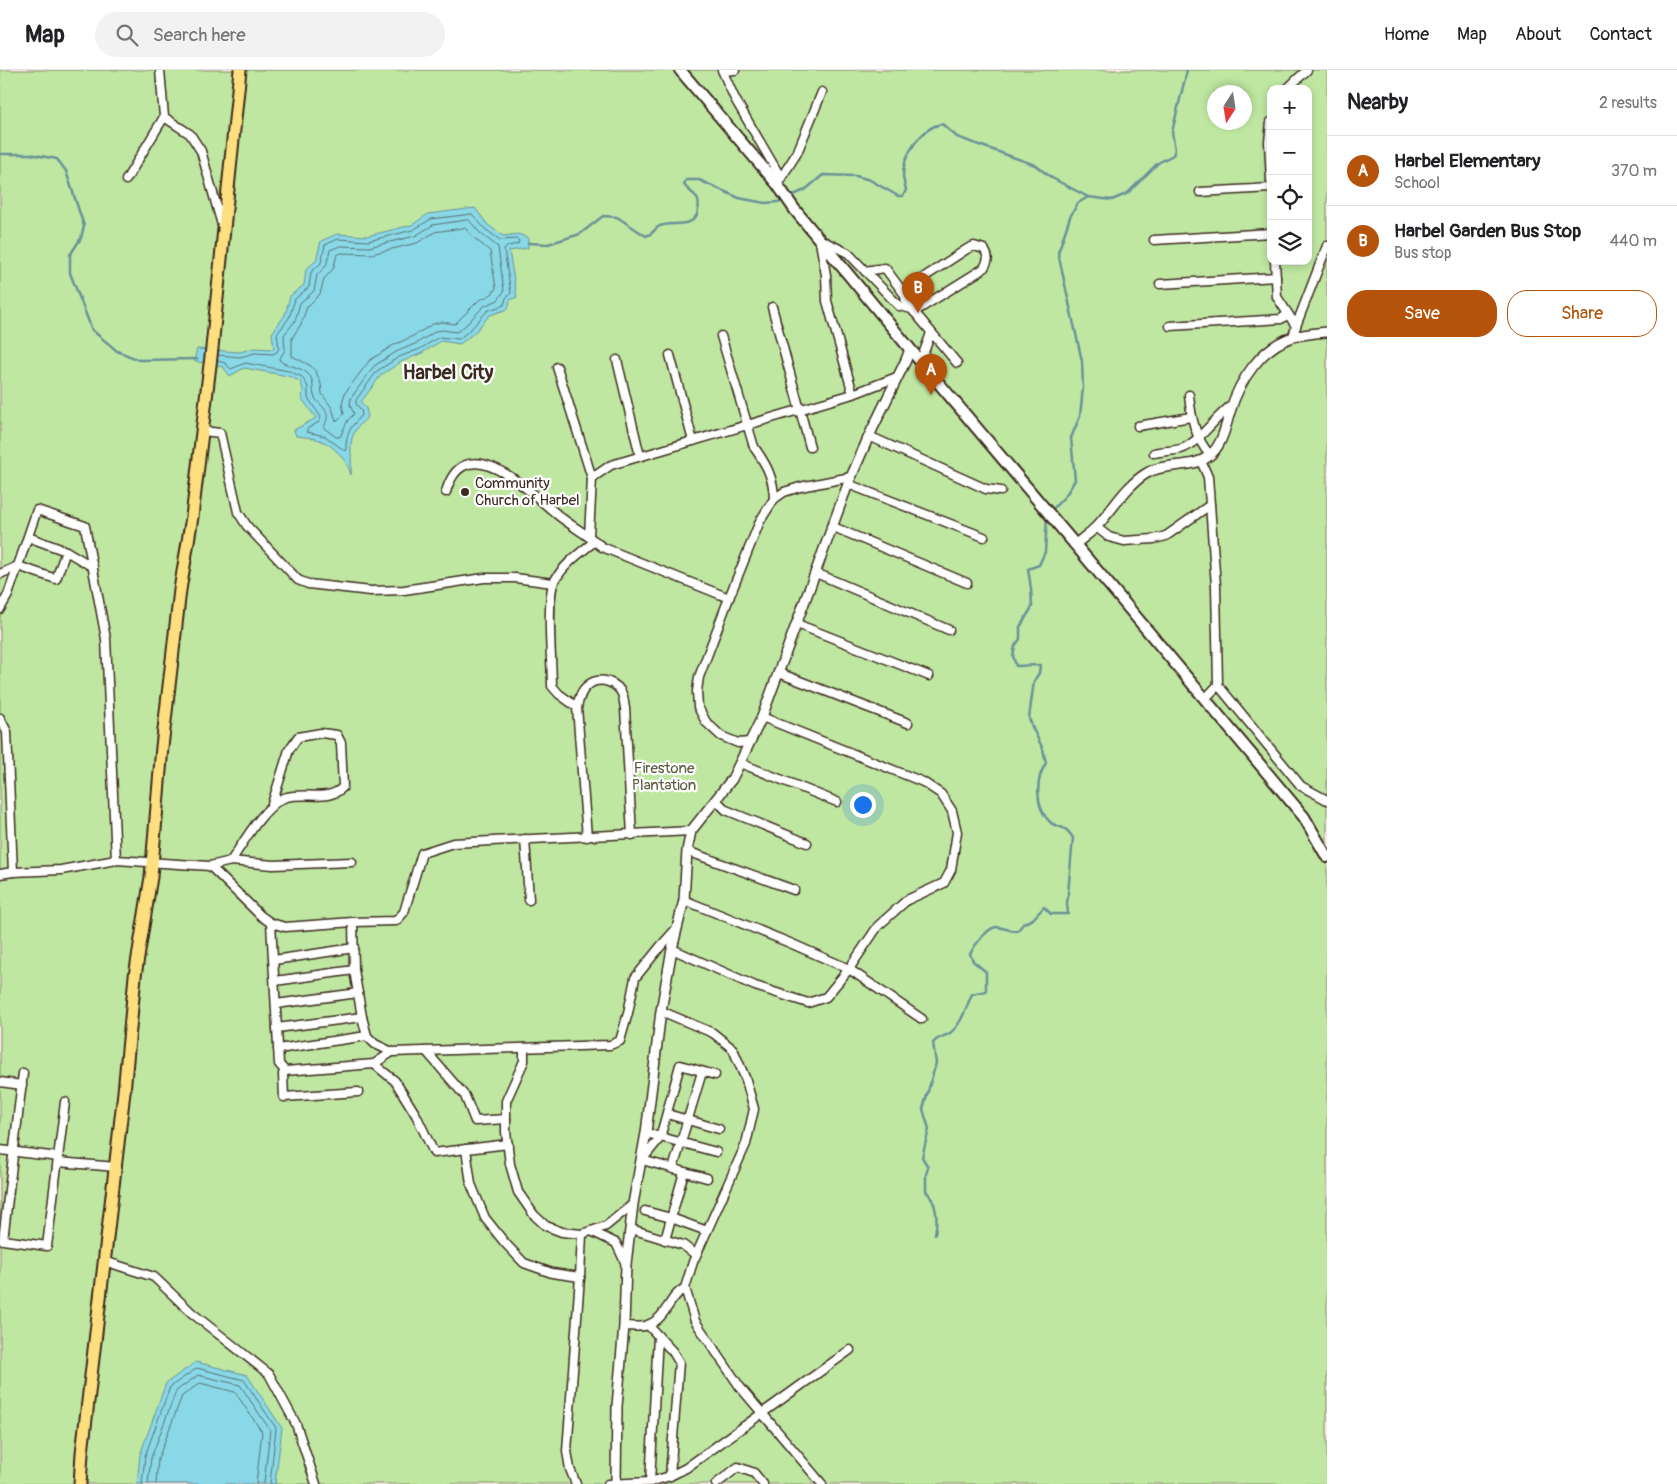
<!DOCTYPE html>
<html lang="en">
<head>
<meta charset="utf-8">
<style>
	:root { --surface:#fff; --page:#f2f2f2; --text:#202124; --muted:#757577; --line:#e0e0e0; --accent:#b45309 }
	body { margin:0; font-family:Pangolin,sans-serif; background:var(--page); color:var(--text) }
	.controls { position:absolute; right:15px; top:15px; display:grid; overflow:hidden; border-radius:10px; box-shadow:0 2px 8px #0003 }
	.controls button { width:45px; height:45px; display:grid; place-items:center; padding:0; border:0; border-bottom:1px solid var(--line); background:var(--surface); color:var(--text); font:25px sans-serif }
	.compass { position:absolute; left:1207px; top:15px; width:45px; height:45px; border-radius:50%; background:var(--surface); box-shadow:0 2px 8px #0003; rotate:192deg }
	.you { position:absolute; left:862px; top:734px; width:18px; height:18px; margin:-12px; border:4px solid #fff; border-radius:50%; background:#1a73e8; box-shadow:0 0 0 8px #1a73e833 }
	.badge { display:grid; place-items:center; width:32px; height:32px; border-radius:50%; background:var(--accent); color:#fff; font-size:16px; font-weight:700 }
	.pin { position:absolute; translate:-50% -41px; filter:drop-shadow(0 1px 2px #0008) }
	.pin::after { content:''; position:absolute; top:26px; width:18px; height:15px; background:inherit; clip-path:polygon(0 0,100% 0,50% 100%) }
	.list { margin:0; padding:0; list-style:none }
	h2 { display:flex; justify-content:space-between; align-items:center; height:65px; margin:0; padding:0 20px; font-size:21px }
	h2 small { font-size:16px; font-weight:400; color:var(--muted) }
	.list li { display:grid; grid-template-columns:32px 1fr auto; gap:15px; align-items:center; box-sizing:border-box; height:70px; padding:0 20px; border-top:1px solid var(--line) }
	.list b { display:block; font-size:19px; white-space:nowrap }
	.list p { margin:0; font-size:16px; white-space:nowrap; color:var(--muted) }
	.list em { font-size:16px; font-style:normal; color:var(--muted) }
	.actions { display:flex; gap:10px; padding:15px 20px }
	.actions a { flex:1; padding:11px 0; border:1px solid var(--accent); border-radius:20px; text-align:center; font-size:18px; color:var(--accent) }
	.actions .main { background:var(--accent); color:#fff }
	.icon { flex:none; width:28px; height:28px; fill:none; stroke:currentColor; stroke-width:2; stroke-linecap:round; stroke-linejoin:round }
	.map { position:relative; flex:none; width:1327px; height:1414px; overflow:hidden }
	header { display:flex; align-items:center; gap:30px; box-sizing:border-box; height:70px; padding:0 25px; background:var(--surface); border-bottom:1px solid var(--line) }
	header strong { font-size:24px }
	nav { display:flex; gap:28px; margin-inline-start:auto; font-size:18px }
	.search { width:350px; height:45px; background:var(--page); display:flex; align-items:center; gap:12px; box-sizing:border-box; padding:0 18px; border-radius:28px; color:var(--muted); font-size:19px }
	main { display:flex }
	aside { flex:1; background:var(--surface) }
	.map>svg:first-child { display:block }
	.green { fill:#bfe7a2; stroke:#7d8860; fill-rule:evenodd }
	.water { fill:#89d8e8; stroke:#6a9297 }
	.lines { fill:none; stroke-linecap:round; stroke-linejoin:round }
	.shore { stroke:#5a706f; stroke-width:1 }
	.stream { stroke:#6a9297; stroke-width:2.5 }
	.minor-casing { stroke:#3b2a1e; stroke-width:11 }
	.tertiary-casing { stroke:#3b2a1e; stroke-width:12 }
	.secondary-casing { stroke:#3b2a1e; stroke-width:14 }
	.primary-casing { stroke:#3b2a1e; stroke-width:15 }
	.minor { stroke:#fff; stroke-width:8 }
	.tertiary { stroke:#fff; stroke-width:9 }
	.secondary { stroke:#fff; stroke-width:10 }
	.primary { stroke:#fedf80; stroke-width:11 }
	.poi-dot { fill:#3b2a1e; stroke:#fff; stroke-width:2 }
	.labels { text-anchor:middle; dominant-baseline:central; stroke-width:4.5; stroke-linejoin:round; paint-order:stroke }
	.poi-label { font-size:15px; fill:#3b2a1e; stroke:#fff; text-anchor:start }
	.park-label { font-size:15px; fill:#5c593f; stroke:#fff }
	.district-label { font-size:20px; font-weight:bold; fill:#3b2a1e; stroke:#fff }
</style>
</head>
<body>
<header>
<strong>Map</strong>
<div class="search"><svg class="icon" aria-label="search" viewBox="0 0 24 24"><circle cx="10" cy="10" r="6"/><path d="M15 15l6 6"/></svg>Search here</div>
<nav><a>Home</a><a>Map</a><a>About</a><a>Contact</a></nav>
</header>
<main>
<div class="map">
<svg width="1327" height="1414" viewBox="0 0 1327 1414">
	<rect width="100%" height="100%" fill="#fdebe8"/>
	<filter id="ink" filterUnits="userSpaceOnUse"><feTurbulence type="fractalNoise" baseFrequency=".02" numOctaves="2"/><feDisplacementMap in="SourceGraphic" scale="10" xChannelSelector="R" yChannelSelector="G"/><feConvolveMatrix kernelMatrix="1 2 1 2 8 2 1 2 1" color-interpolation-filters="sRGB"/></filter>
	<g filter="url(#ink)">
		<path class="green" d="M0,0H1327V1414H0ZM1271,19H1308V191H1271ZM1214,22H1244V52H1214Z"/>
		<g class="water">
			<path d="M475,138L488,155L503,166L518,164L528,168V178L509,181L517,227L510,230L508,239L490,245L475,262L460,274L441,271L422,283L401,292L381,305L361,332L366,338L368,347C344,367 353,377 351,405C348,392 336,378 324,372C317,368 305,367 296,366L294,360L316,348L302,329L303,319L300,311L288,306L244,298L230,306L223,297L194,291L197,279L240,282L254,278L274,279L272,263L285,245L290,226L304,215L306,199L316,191L321,171L337,164L367,166L412,155L428,144Z"/>
			<path d="M196,1292L247,1305L282,1358L275,1414H137L140,1385L166,1313Z"/>
		</g>
		<g class="lines">
			<g class="shore">
				<path d="M469,150L480,163L498,177L504,221L498,230L484,236L467,254L457,262L442,260L436,261L417,273L396,282L374,296L351,328L350,335L354,344L348,350L340,367H336L324,358C325,354 328,349 327,344C325,337 318,333 315,328C311,320 316,310 307,303C299,296 285,296 279,290L285,280L284,265L295,251L300,233L314,221L317,205L326,196L330,180L340,176L369,177L415,166L433,155Z"/>
				<path d="M465,158L475,169L490,181L496,218L492,224L478,231L455,254L442,252L433,254L413,266L392,276L369,291L345,323L342,333L344,343L339,350L336,351L332,338L322,324L321,314L316,302L311,296L292,286V268L301,254L307,237L320,224L324,209L333,199L337,185L341,183L371,184L417,173L435,162Z"/>
				<path d="M217,291L225,293L231,299L245,293L289,301L302,307L308,317V328L321,347L319,352L307,359V362L325,366L345,381L346,379C346,362 351,357 362,345L361,340L356,334V330L377,301L399,287L420,279L439,267L459,269L471,259L487,241L504,235L506,228L511,223L504,180L508,176L518,174L519,171L517,169L500,170L485,159L472,144L431,149L413,160L368,171L338,169L325,175L321,193L311,202L309,217L295,229L289,248L277,264L279,278L277,282L273,284L255,283L240,287L218,285"/>
				<path d="M142,1414L145,1386L170,1317L197,1298L244,1310L276,1358L270,1414"/>
				<path d="M148,1414L151,1388L176,1321L198,1305L240,1315L270,1360L264,1414"/>
				<path d="M156,1414L158,1389L182,1326L200,1313L235,1322L262,1362L256,1414"/>
			</g>
			<g class="stream">
				<path d="M0,84H30L57,89L66,101L84,156L81,168L70,185V203L92,260L117,281L139,290L197,289"/>
				<path d="M789,127L805,120L823,105L856,106L870,110L898,126H903L906,120C905,115 903,110 903,105C903,85 922,57 942,54L957,67L1035,95L1052,108L1088,127L1112,130L1128,123L1158,93L1173,85L1175,80L1172,62L1187,0"/>
				<path d="M528,173L548,174L580,164L603,146L617,147L646,166C654,164 653,160 658,157C670,150 695,161 698,140C699,136 699,132 697,128C694,122 687,121 684,114L686,110H699L739,128L765,133L778,132L784,129"/>
				<path d="M1050,442L1066,425L1075,410L1071,368L1080,346L1083,318L1082,291L1058,183L1070,147L1078,133L1088,127"/>
				<path d="M935,1164C938,1150 937,1132 926,1121V1104L928,1097L922,1087L929,1059L923,1039L936,993L933,973C940,965 943,968 950,963C962,954 966,937 972,924L986,921V902L973,891L970,884C974,876 987,858 996,857C1002,857 1009,861 1017,861L1024,853L1033,849L1044,837L1051,844H1068L1067,834L1073,768C1071,765 1068,760 1065,759C1060,756 1054,756 1050,752C1035,738 1035,710 1046,693L1043,679L1033,659L1029,648L1034,611L1039,603L1040,595L1016,596L1013,586L1015,576L1020,569V557L1032,537L1031,518L1028,499L1039,495L1045,482L1047,446"/>
			</g>
			<defs>
				<g id="minor">
					<path d="M160,0L164,47L190,64L201,81L222,155"/>
					<path d="M722,0L735,29L781,108L777,114"/>
					<path d="M723,1L735,0"/>
					<path d="M1287,19L1307,0"/>
					<path d="M1271,52L1269,72L1271,111"/>
					<path d="M781,108L797,83L822,22"/>
					<path d="M126,110L164,47"/>
					<path d="M1200,122L1271,118"/>
					<path d="M821,170L848,183L899,236L912,239L957,293"/>
					<path d="M1154,170L1271,163"/>
					<path d="M820,172L826,205L827,231L853,324"/>
					<path d="M1275,191L1277,227L1296,256L1293,267"/>
					<path d="M865,201L885,198L905,225"/>
					<path d="M1160,214L1276,207"/>
					<path d="M772,237L810,377"/>
					<path d="M912,239C905,234 904,227 906,219L967,179L974,176L984,179C989,187 989,191 983,199L914,242"/>
					<path d="M1170,256L1281,249L1288,244"/>
					<path d="M1296,256L1327,176"/>
					<path d="M721,266L754,377C766,394 774,408 774,429"/>
					<path d="M670,285L693,371"/>
					<path d="M617,290L640,386"/>
					<path d="M921,290L931,263"/>
					<path d="M557,297L592,408L589,466"/>
					<path d="M1189,325C1191,347 1195,368 1210,385"/>
					<path d="M1138,356L1191,347"/>
					<path d="M203,361L220,363L238,442L247,456L298,510L308,514L371,521L404,520L484,508H515L553,513"/>
					<path d="M869,366L986,419L1001,421"/>
					<path d="M1154,383C1163,381 1173,381 1181,379C1198,374 1216,346 1232,335"/>
					<path d="M1201,391L1208,407L1216,516L1218,615L1205,629"/>
					<path d="M592,408L611,395L853,324L897,307"/>
					<path d="M848,414L984,467"/>
					<path d="M446,422C465,355 531,423 559,446C573,457 588,465 602,477L729,528"/>
					<path d="M831,456L967,513"/>
					<path d="M1096,457L1109,467L1124,471L1154,469L1166,466L1210,435"/>
					<path d="M28,467L66,481L93,497"/>
					<path d="M816,503L949,560"/>
					<path d="M0,504L18,496L56,509L66,481"/>
					<path d="M0,539L8,525L37,440L85,456L106,569L116,790"/>
					<path d="M797,554L929,606"/>
					<path d="M779,603L908,653"/>
					<path d="M1218,615L1301,716L1327,730"/>
					<path d="M577,637L559,624L552,616C552,594 546,528 554,512C563,495 580,483 595,471"/>
					<path d="M0,648L7,662L13,802L61,800L116,790L210,796L261,846L271,853L285,857L353,852L396,851L404,842L422,783L453,773L691,761"/>
					<path d="M750,672L738,673L721,666L706,652L698,637L697,621L699,607L729,528L760,451L774,429L784,422L800,417L851,407"/>
					<path d="M740,693L837,732"/>
					<path d="M716,730L726,740L807,773"/>
					<path d="M587,767L577,637C579,629 581,621 587,616C599,605 618,612 623,626C624,630 624,634 625,638L632,765"/>
					<path d="M525,769L529,830"/>
					<path d="M687,781L794,820"/>
					<path d="M231,791C243,773 266,732 287,727C305,722 329,732 343,717L341,673L337,665L321,663L298,667L289,680L272,734"/>
					<path d="M210,796L231,791L273,795L352,792"/>
					<path d="M0,804L13,802"/>
					<path d="M684,830L790,873L849,899L922,949"/>
					<path d="M353,852L354,900L362,947L367,966L375,974L392,982L610,975L620,971L628,943L635,908L660,877L677,858"/>
					<path d="M271,853L279,994L285,1001L374,994L392,982"/>
					<path d="M672,879L755,916L808,933L826,927L849,899L878,856L907,830L944,813L951,800L957,762L952,741L941,724L923,712L762,647"/>
					<path d="M274,890L354,878"/>
					<path d="M275,911L354,900"/>
					<path d="M276,934L358,923"/>
					<path d="M661,941L713,963L733,979L746,1010L754,1039L746,1074L693,1192L685,1218L695,1251L740,1317L822,1414"/>
					<path d="M277,958L362,947"/>
					<path d="M524,978V991L506,1031V1062L510,1094L518,1122L534,1145L546,1156L562,1162L582,1164L606,1156L633,1134"/>
					<path d="M278,979L367,966"/>
					<path d="M426,981L465,1026L475,1051L506,1049"/>
					<path d="M374,994L395,1011L416,1045L434,1083L508,1074"/>
					<path d="M285,1001L283,1004L284,1027L358,1022"/>
					<path d="M23,1003L3,1170L47,1176L65,1032"/>
					<path d="M0,1012L22,1015"/>
					<path d="M667,1044L719,1059"/>
					<path d="M646,1063L716,1082"/>
					<path d="M466,1079L471,1114L485,1148L505,1173L524,1193L552,1203L580,1207"/>
					<path d="M0,1080L59,1087"/>
					<path d="M58,1092L116,1097"/>
					<path d="M673,1099L702,1002"/>
					<path d="M707,1108L642,1090L660,1068L680,995L715,1005"/>
					<path d="M645,1141L671,1148L707,1161"/>
					<path d="M631,1159L683,1175L696,1185"/>
					<path d="M591,1161L616,1173L626,1194"/>
					<path d="M665,1170L684,1102"/>
					<path d="M104,1191L154,1207L192,1243L269,1304L296,1354L316,1414"/>
					<path d="M648,1255L673,1282L679,1292L670,1406"/>
					<path d="M624,1256C631,1256 642,1258 648,1255C667,1248 669,1226 685,1218"/>
					<path d="M650,1412L658,1266"/>
					<path d="M576,1414L570,1399L567,1381L580,1207L582,1164"/>
					<path d="M608,1414L650,1412L670,1406L686,1398L850,1280"/>
					<path d="M716,1414L738,1397L754,1403L763,1414"/>
				</g>
				<g id="tertiary">
					<path d="M1075,475C1081,469 1089,464 1095,458C1113,440 1125,416 1147,403C1165,392 1193,399 1209,386C1222,376 1225,358 1230,342C1239,311 1261,277 1293,267C1304,264 1316,263 1327,262"/>
					<path d="M616,1414L617,1336L624,1256L626,1194L633,1134L646,1063L661,941L672,879L684,830L687,781L691,761L732,709L762,647L848,414L869,366L906,290L910,279"/>
				</g>
				<path id="secondary" d="M680,0L777,114L795,140L910,279L1116,523L1304,747L1327,787"/>
				<path id="primary" d="M80,1414L82,1383L124,1022L135,906L151,807L162,677L180,520L192,447L212,278L240,0"/>
			</defs>
			<use href="#minor" class="minor-casing"/>
			<use href="#tertiary" class="tertiary-casing"/>
			<use href="#secondary" class="secondary-casing"/>
			<use href="#primary" class="primary-casing"/>
			<use href="#minor" class="minor"/>
			<use href="#tertiary" class="tertiary"/>
			<use href="#secondary" class="secondary"/>
			<use href="#primary" class="primary"/>
		</g>
	</g>
	<circle class="poi-dot" cx="465" cy="422" r="5"/>
	<g class="labels">
		<g class="poi-label">
			<text x="475" y="413">Community<tspan x="475" dy="17">Church of Harbel</tspan></text>
		</g>
		<g class="park-label">
			<text x="664" y="698">Firestone<tspan x="664" dy="17">Plantation</tspan></text>
		</g>
		<g class="district-label">
			<text x="448" y="302">Harbel City</text>
		</g>
	</g>
</svg>
<div class="controls">
<button>+</button>
<button>−</button>
<button><svg class="icon" aria-label="locate" viewBox="0 0 24 24"><circle cx="12" cy="12" r="6"/><path d="M12 2v4M12 18v4M2 12h4M18 12h4"/></svg></button>
<button><svg class="icon" aria-label="layers" viewBox="0 0 24 24"><path d="M12 4l9 5-9 5-9-5zM3 14l9 5 9-5"/></svg></button>
</div>
<svg class="compass" viewBox="-18 -18 36 36"><path d="M0-13l5 13h-10z" fill="#e53935"/><path d="M0 13l5-13h-10z" fill="#757577"/></svg>
<div class="you"></div>
<div class="pin badge" style="left:931px;top:325px">A</div>
<div class="pin badge" style="left:918px;top:243px">B</div>
</div>
<aside>
<h2>Nearby<small>2 results</small></h2>
<ul class="list">
<li><span class="badge">A</span><div><b>Harbel Elementary</b><p>School</p></div><em>370 m</em></li>
<li><span class="badge">B</span><div><b>Harbel Garden Bus Stop</b><p>Bus stop</p></div><em>440 m</em></li>
</ul>
<div class="actions"><a class="main">Save</a><a>Share</a></div>
</aside>
</main>
</body>
</html>
